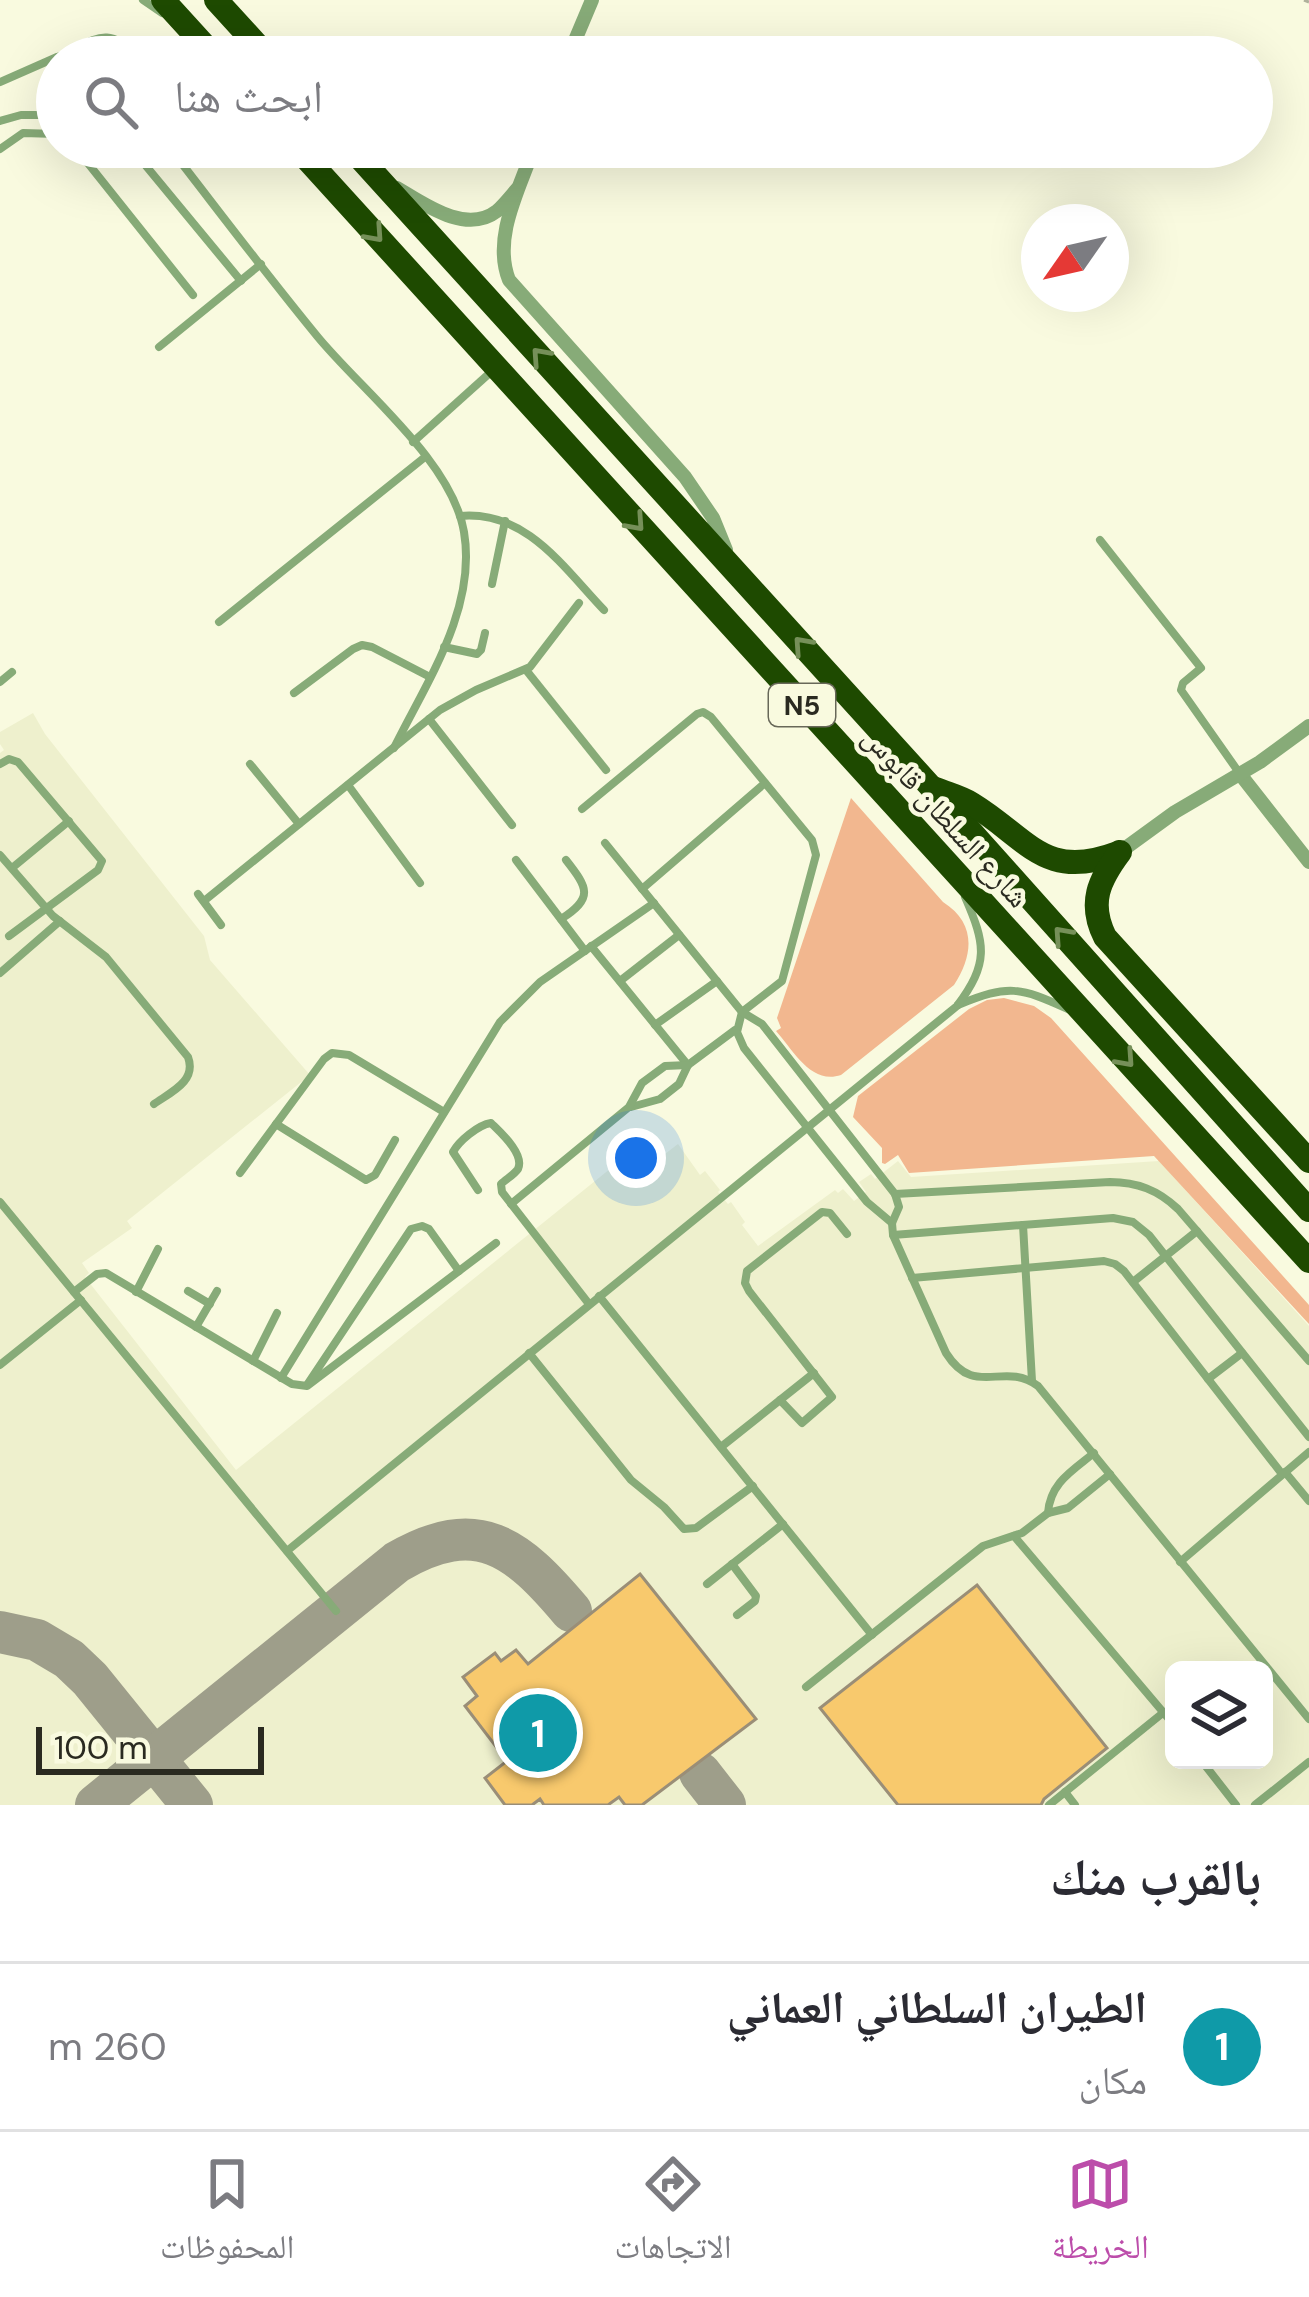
<!DOCTYPE html>
<html lang="ar">
<head>
<meta charset="utf-8">
<style>
	:root { --surface:#fff; --page:#f7f7f7; --text:#2b2b33; --muted:#7c7c81; --line:#e1e1e2; --accent:#bc4daa }
	body { margin:0; font-family:"DM Sans","Noto Naskh Arabic",sans-serif; background:var(--page); color:var(--text); direction:rtl }
	.controls { position:absolute; right:36px; bottom:36px; display:grid; overflow:hidden; border-radius:18px; box-shadow:0 12px 48px #0002 }
	.controls button { width:108px; height:108px; display:grid; place-items:center; padding:0; border:0; border-bottom:3px solid var(--line); background:var(--surface); color:var(--text); font:60px sans-serif }
	.compass { position:absolute; left:1021px; top:204px; width:108px; height:108px; border-radius:50%; background:var(--surface); box-shadow:0 12px 48px #0002; rotate:236deg }
	.scale { position:absolute; left:36px; bottom:30px; width:228px; box-sizing:border-box; padding-left:12px; border:6px solid #2a2a20; border-top:0; font-size:33px; line-height:42px; white-space:nowrap; color:#2a2a20; -webkit-text-stroke:9px #f9fadf; paint-order:stroke }
	.you { position:absolute; left:636px; top:1158px; width:42px; height:42px; margin:-30px; border:9px solid #fff; border-radius:50%; background:#1a73e8; box-shadow:0 0 0 18px #1a73e833 }
	.badge { display:grid; place-items:center; width:78px; height:78px; border-radius:50%; background:var(--accent); color:#fff; font-size:39px; font-weight:700 }
	.pin { position:absolute; translate:-50% -50%; border:6px solid #fff; box-shadow:0 3px 12px #0006 }
	.list { margin:0; padding:0; list-style:none }
	h2 { display:flex; justify-content:space-between; align-items:center; height:156px; margin:0; padding:0 48px; font-size:51px }
	h2 small { font-size:39px; font-weight:400; color:var(--muted) }
	.list li { display:grid; grid-template-columns:78px 1fr auto; gap:36px; align-items:center; box-sizing:border-box; height:168px; padding:0 48px; border-top:3px solid var(--line) }
	.list b { display:block; font-size:45px; white-space:nowrap }
	.list p { margin:0; font-size:39px; white-space:nowrap; color:var(--muted) }
	.list em { font-size:39px; font-style:normal; color:var(--muted) }
	.icon { flex:none; width:66px; height:66px; fill:none; stroke:currentColor; stroke-width:2; stroke-linecap:round; stroke-linejoin:round }
	.map { position:relative; flex:none; width:1309px; height:1805px; overflow:hidden; direction:ltr }
	.search { position:absolute; background:var(--surface); box-shadow:0 12px 48px #0002; left:36px; right:36px; top:36px; height:132px; display:flex; align-items:center; gap:30px; box-sizing:border-box; padding:0 42px; border-radius:66px; color:var(--muted); font-size:45px }
	.sheet { height:324px; background:var(--surface) }
	nav { display:flex; justify-content:space-around; align-items:center; box-sizing:border-box; height:168px; border-top:3px solid var(--line); background:var(--surface); font-size:33px; color:var(--muted) }
	nav a { display:grid; justify-items:center; gap:6px }
	nav .on { color:var(--accent) }
	.map>svg:first-child { display:block }
	.built { fill:#eef0cd; fill-rule:evenodd }
	.green { fill:#f2b78f }
	.lines { fill:none; stroke-linecap:round; stroke-linejoin:round }
	.taxiway { stroke:#9e9e8a; stroke-width:42 }
	.building { fill:#f8c96d; stroke:#9a8e77; stroke-width:3 }
	.path { stroke:#b0b19c; stroke-width:3; stroke-dasharray:9 6; stroke-linecap:butt }
	.lane { stroke:#87ab78; stroke-width:8 }
	.street { stroke:#87ab78; stroke-width:14 }
	.highway { stroke:#1e4a00; stroke-width:24 }
	.oneway { stroke:#769059 }
	.labels { text-anchor:middle; dominant-baseline:central; stroke-width:9; stroke-linejoin:round; paint-order:stroke }
	.shield { fill:#f9fadf; stroke:#686859; stroke-width:3 }
	.shield-label { font-size:27px; font-weight:bold; fill:#2a2a20 }
	.street-label { font-size:30px; fill:#2a2a20; stroke:#f9fadf }
</style>
</head>
<body>
<div class="map">
<svg width="1309" height="1805" viewBox="0 0 1309 1805">
	<rect width="100%" height="100%" fill="#f9fadf"/>
	<path class="built" d="M33,713L45,734L204,936L210,960L310,1075L127,1221L132,1228L82,1263L89,1273L85,1277L236,1470L651,1136L665,1154L678,1144L700,1175L705,1171L720,1190L718,1192L728,1204L731,1202L745,1222L742,1225L758,1246L835,1190L838,1193L843,1189L854,1201L866,1192L859,1182L871,1174L875,1179L898,1161L911,1177L1159,1161L1309,1326V1805H0V753L4,750L0,744V732ZM1174,1670H1264V1760H1174Z"/>
	<g class="green">
		<path d="M851,798L943,902C976,923 974,954 954,985L841,1075C811,1085 794,1051 776,1031L781,1028L777,1018Z"/>
		<path d="M1004,998L1034,1006L1051,1018L1309,1305V1324L1154,1156L909,1173L898,1155L885,1164L882,1163V1148L853,1117L858,1096L969,1009L987,1000Z"/>
	</g>
	<g class="lines">
		<g class="taxiway">
			<path d="M0,1632L37,1640L69,1659L90,1679L192,1805"/>
			<path d="M700,1773L725,1805"/>
			<path d="M96,1805L397,1562C478,1515 517,1547 571,1611"/>
		</g>
	</g>
	<g class="building">
		<path d="M640,1574L756,1719L642,1805H625L619,1797L608,1805H544L540,1799L532,1805H505L485,1778L507,1761L465,1706L477,1696L463,1677L495,1653L501,1661L516,1650L528,1664Z"/>
		<path d="M977,1585L1107,1748L1044,1799L1041,1805H898L820,1708Z"/>
	</g>
	<g class="lines">
		<path class="path" d="M1304,0L1309,2"/>
		<g class="lane">
			<path d="M143,0L162,13"/>
			<path d="M58,57C98,39 104,24 141,57"/>
			<path d="M0,82L57,57"/>
			<path d="M0,121L21,115H57"/>
			<path d="M75,147L193,295"/>
			<path d="M169,147C218,210 266,274 317,336C362,391 452,461 464,532C477,609 426,683 394,748"/>
			<path d="M0,149L23,133L57,134"/>
			<path d="M132,149L241,281"/>
			<path d="M159,347L261,264"/>
			<path d="M413,442L492,371"/>
			<path d="M460,516C526,510 563,567 604,610"/>
			<path d="M1100,540L1201,668L1183,683L1181,690L1240,774"/>
			<path d="M492,584L505,521"/>
			<path d="M219,622L425,457"/>
			<path d="M444,647L477,654L481,650L485,633"/>
			<path d="M526,670L606,770"/>
			<path d="M0,682L12,672"/>
			<path d="M294,693L353,649L362,645L372,647L430,677"/>
			<path d="M429,719L512,825"/>
			<path d="M0,764L9,759L18,762L102,861L98,870L9,936"/>
			<path d="M250,764L299,824"/>
			<path d="M348,785L420,883"/>
			<path d="M582,809L697,714L703,712L711,717L812,840L816,855L782,981L742,1012L737,1032L744,1048L867,1202L892,1223"/>
			<path d="M605,843L742,1012L762,1024L895,1194L899,1207L892,1223L893,1235L946,1353C975,1399 1003,1360 1038,1386L1309,1719"/>
			<path d="M0,855L53,916L106,957L188,1057C197,1081 171,1092 154,1104"/>
			<path d="M516,860L585,951"/>
			<path d="M12,868L69,821"/>
			<path d="M642,889L765,783"/>
			<path d="M198,894L221,925"/>
			<path d="M204,901L440,710L476,690L530,667L579,603"/>
			<path d="M561,919C594,898 588,888 566,860"/>
			<path d="M591,946L687,1064"/>
			<path d="M0,973L60,921"/>
			<path d="M620,981L679,935"/>
			<path d="M958,1005C1009,984 1019,987 1068,1009"/>
			<path d="M655,1025L717,981"/>
			<path d="M631,1107L660,1099L679,1084L688,1065L735,1030"/>
			<path d="M276,1124L366,1180L375,1175L395,1140"/>
			<path d="M240,1173L324,1059L332,1053L349,1055L444,1112"/>
			<path d="M478,1190L453,1152C459,1141 478,1125 491,1123C500,1132 525,1154 518,1169C514,1175 506,1179 501,1184L502,1192L589,1304"/>
			<path d="M895,1194L1110,1182C1137,1182 1158,1190 1178,1209L1309,1361"/>
			<path d="M0,1202L336,1611"/>
			<path d="M511,1204L629,1107L642,1083L665,1066L688,1065"/>
			<path d="M1023,1225L1032,1381"/>
			<path d="M893,1235L1113,1218L1133,1222L1149,1235L1309,1437"/>
			<path d="M912,1278L1104,1261L1115,1264L1124,1271L1282,1474"/>
			<path d="M1133,1282L1197,1231"/>
			<path d="M188,1291L210,1304"/>
			<path d="M74,1292L97,1274L106,1273L292,1384L307,1386L496,1243"/>
			<path d="M136,1292L158,1249"/>
			<path d="M599,1296L872,1635"/>
			<path d="M196,1327L217,1291"/>
			<path d="M529,1353L631,1480L664,1507L684,1529L696,1528L753,1486"/>
			<path d="M253,1361L277,1313"/>
			<path d="M0,1365L81,1300"/>
			<path d="M281,1378L500,1022L540,982L654,903"/>
			<path d="M1208,1379L1242,1353"/>
			<path d="M307,1385L411,1229L422,1226L429,1229L459,1271"/>
			<path d="M780,1400L802,1423L832,1397L749,1291L745,1283L747,1271L822,1212L830,1213L847,1234"/>
			<path d="M721,1447L814,1373"/>
			<path d="M1285,1472L1309,1501"/>
			<path d="M1048,1513C1050,1483 1072,1471 1094,1453"/>
			<path d="M1014,1536L1174,1725"/>
			<path d="M287,1551L957,1006C989,963 986,945 965,897"/>
			<path d="M1180,1562L1309,1452"/>
			<path d="M732,1564L756,1596L755,1601L737,1615"/>
			<path d="M707,1584L783,1524"/>
			<path d="M806,1687L983,1546L1022,1533L1048,1513L1068,1508L1110,1474"/>
			<path d="M1201,1760L1236,1805"/>
			<path d="M1065,1792L1075,1805"/>
			<path d="M1049,1805L1164,1712"/>
			<path d="M1255,1805L1309,1762"/>
		</g>
		<g class="street">
			<path d="M568,57L592,0"/>
			<path d="M534,147C520,188 492,237 509,280L685,477L713,518L726,550"/>
			<path d="M397,188C424,204 466,235 497,211C504,205 511,196 517,189"/>
			<path d="M1240,774L1309,862"/>
			<path d="M1120,852L1175,812L1260,762L1309,726"/>
		</g>
		<g class="highway">
			<path d="M163,0L215,57"/>
			<path d="M216,0L268,57"/>
			<path d="M296,147L1309,1261"/>
			<path d="M350,147L931,787L1309,1210"/>
			<path d="M936,789C948,794 961,797 972,804C1029,839 1044,881 1118,853"/>
			<path d="M1120,852C1099,880 1088,903 1105,937L1309,1161"/>
		</g>
	</g>
	<defs><path id="oneway-chevron" d="M-2-3.5L2.5 0L-2 3.5" fill="none" stroke-width="1.6" stroke-linecap="round" stroke-linejoin="round" transform="scale(3)"/></defs>
	<g class="oneway">
		<use href="#oneway-chevron" transform="translate(375 234) rotate(48)"/>
		<use href="#oneway-chevron" transform="translate(540 356) rotate(-132)"/>
		<use href="#oneway-chevron" transform="translate(636 523) rotate(48)"/>
		<use href="#oneway-chevron" transform="translate(802 645) rotate(-132)"/>
		<use href="#oneway-chevron" transform="translate(1062 935) rotate(-132)"/>
		<use href="#oneway-chevron" transform="translate(1126 1059) rotate(48)"/>
	</g>
	<g class="labels">
		<rect class="shield" x="769" y="684" width="66" height="42" rx="9"/>
		<g class="shield-label">
			<text x="802" y="705">N5</text>
		</g>
		<g class="street-label">
			<text transform="translate(946 817) rotate(48)">شارع السلطان قابوس</text>
		</g>
	</g>
</svg>
<div class="controls">
<button><svg class="icon" aria-label="layers" viewBox="0 0 24 24"><path d="M12 4l9 5-9 5-9-5zM3 14l9 5 9-5"/></svg></button>
</div>
<svg class="compass" viewBox="-18 -18 36 36"><path d="M0-13l5 13h-10z" fill="#e53935"/><path d="M0 13l5-13h-10z" fill="#7c7c81"/></svg>
<div class="scale">100 m</div>
<div class="you"></div>
<div class="pin badge" style="left:538px;top:1733px;background:#0f9aa8">1</div>
<div class="search"><svg class="icon" aria-label="search" viewBox="0 0 24 24"><circle cx="10" cy="10" r="6"/><path d="M15 15l6 6"/></svg>ابحث هنا</div>
</div>
<section class="sheet">
<h2>بالقرب منك<small></small></h2>
<ul class="list">
<li><span class="badge" style="background:#0f9aa8">1</span><div><b>الطيران السلطاني العماني</b><p>مكان</p></div><em>260 m</em></li>
</ul>
</section>
<nav>
<a class="on"><svg class="icon" aria-label="map" viewBox="0 0 24 24"><path d="M3 6l6-2 6 2 6-2v14l-6 2-6-2-6 2zM9 4v14M15 6v14"/></svg>الخريطة</a>
<a><svg class="icon" aria-label="directions" viewBox="0 0 24 24"><path d="M12 3l9 9-9 9-9-9zM9 14v-3h6M13 9l2 2-2 2"/></svg>الاتجاهات</a>
<a><svg class="icon" aria-label="saved" viewBox="0 0 24 24"><path d="M7 4h10v16l-5-4-5 4z"/></svg>المحفوظات</a>
</nav>
</body>
</html>
